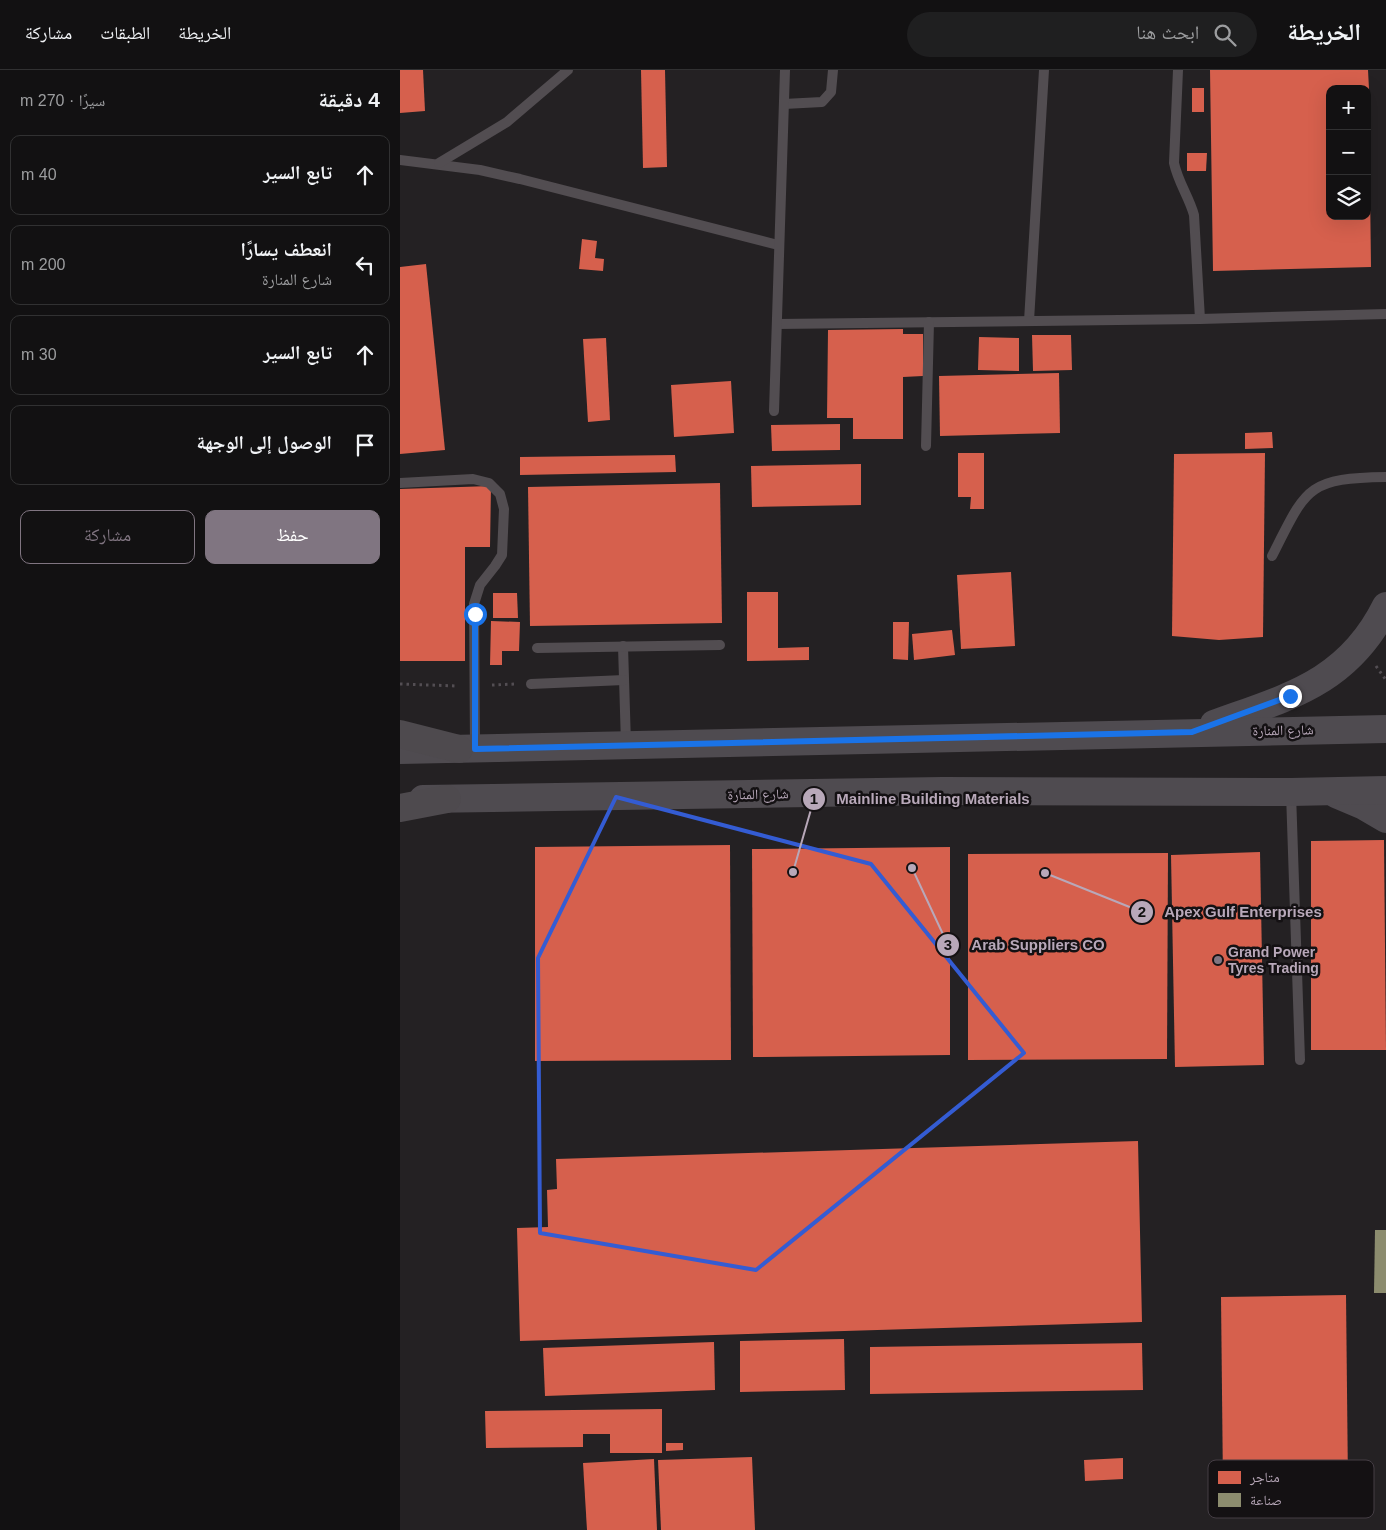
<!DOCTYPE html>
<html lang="ar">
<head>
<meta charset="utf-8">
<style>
	:root { --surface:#121112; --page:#1f1f20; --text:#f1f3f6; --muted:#9c9d9f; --line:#313132; --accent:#807581 }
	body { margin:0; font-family:Helvetica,"Noto Naskh Arabic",sans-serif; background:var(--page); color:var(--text); direction:rtl }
	.controls { position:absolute; right:15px; top:15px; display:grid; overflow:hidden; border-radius:10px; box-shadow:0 5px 20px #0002 }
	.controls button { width:45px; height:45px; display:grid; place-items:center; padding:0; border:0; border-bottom:1px solid var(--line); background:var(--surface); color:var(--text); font:25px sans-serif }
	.stop { position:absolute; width:15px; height:15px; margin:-11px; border:4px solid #1a73e8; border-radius:50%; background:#fff }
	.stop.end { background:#1a73e8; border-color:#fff; box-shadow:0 1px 5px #0008 }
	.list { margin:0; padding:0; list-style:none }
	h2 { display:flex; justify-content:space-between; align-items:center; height:65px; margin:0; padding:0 20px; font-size:21px }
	h2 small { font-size:16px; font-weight:400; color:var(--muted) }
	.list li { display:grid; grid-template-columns:32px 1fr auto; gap:15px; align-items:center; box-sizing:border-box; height:80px; margin:0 10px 10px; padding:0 10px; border:1px solid var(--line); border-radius:10px }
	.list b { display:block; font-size:19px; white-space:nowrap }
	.list p { margin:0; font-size:16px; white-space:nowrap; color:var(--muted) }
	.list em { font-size:16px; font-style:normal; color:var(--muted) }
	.actions { display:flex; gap:10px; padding:15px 20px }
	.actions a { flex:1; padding:11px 0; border:1px solid var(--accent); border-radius:10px; text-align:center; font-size:18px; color:var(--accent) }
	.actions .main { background:var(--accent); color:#fff }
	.icon { flex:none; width:28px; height:28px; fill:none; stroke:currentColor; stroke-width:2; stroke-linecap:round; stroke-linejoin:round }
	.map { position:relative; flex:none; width:986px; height:1460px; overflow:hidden; direction:ltr }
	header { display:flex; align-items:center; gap:30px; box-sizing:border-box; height:70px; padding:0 25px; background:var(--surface); border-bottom:1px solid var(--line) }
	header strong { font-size:24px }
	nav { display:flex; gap:28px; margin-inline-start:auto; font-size:18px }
	.search { width:350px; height:45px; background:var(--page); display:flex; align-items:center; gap:12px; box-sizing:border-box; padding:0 18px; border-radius:28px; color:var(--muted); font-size:19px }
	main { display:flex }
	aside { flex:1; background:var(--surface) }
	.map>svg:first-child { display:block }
	.built { fill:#242123; fill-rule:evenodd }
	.shops { fill:#d6604d }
	.industry { fill:#8c8c6e }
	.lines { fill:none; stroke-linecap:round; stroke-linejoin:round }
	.path { stroke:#534e53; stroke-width:3; stroke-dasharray:2.5 4; stroke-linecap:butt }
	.service { stroke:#524d51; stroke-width:10 }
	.secondary { stroke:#4f4b50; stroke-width:28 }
	.motorway { stroke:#4e4a4e; stroke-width:28 }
	.route { stroke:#1a73e8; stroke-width:6 }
	.marked { fill:none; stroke:#345cd3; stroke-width:4; stroke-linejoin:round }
	.poi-dot { fill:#807581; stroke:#141113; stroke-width:2 }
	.labels { text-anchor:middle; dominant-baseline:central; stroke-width:5; stroke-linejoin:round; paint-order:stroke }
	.street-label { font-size:14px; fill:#b8a8b9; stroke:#141113 }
	.poi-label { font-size:14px; font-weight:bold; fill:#b8a8b9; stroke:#141113; text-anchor:start }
	.key { fill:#141113; stroke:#453e45; stroke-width:1 }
	.key-label { font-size:14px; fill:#b8a8b9 }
	.leader { fill:none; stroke:#b8a8b9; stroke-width:2 }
	.callout-dot { fill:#b8a8b9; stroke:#141113; stroke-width:2 }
	.mark-label { font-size:15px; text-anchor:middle; font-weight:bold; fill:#111 }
	.callout-label { font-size:15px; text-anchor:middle; font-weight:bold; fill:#b8a8b9; stroke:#141113; stroke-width:5; stroke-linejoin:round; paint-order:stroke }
</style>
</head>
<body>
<header>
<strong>الخريطة</strong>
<div class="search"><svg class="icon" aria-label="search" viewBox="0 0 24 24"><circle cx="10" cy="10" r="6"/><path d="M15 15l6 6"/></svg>ابحث هنا</div>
<nav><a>الخريطة</a><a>الطبقات</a><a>مشاركة</a></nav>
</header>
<main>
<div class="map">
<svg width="986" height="1460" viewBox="0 0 986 1460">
	<rect width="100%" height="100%" fill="#181718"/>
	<path class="built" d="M0,0H986V1460H0ZM930,19H967V146H930Z"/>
	<g class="shops">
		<path d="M0,0H23L25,41L0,43Z"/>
		<path d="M241,0H265L267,97L243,98Z"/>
		<path d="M810,0H968L969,19H930V146H967L969,36L971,197L813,201Z"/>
		<rect x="792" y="18" width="12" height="24"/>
		<path d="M787,83H807L806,101H787Z"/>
		<path d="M182,169L197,171L195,188L204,189L203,201L179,199Z"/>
		<path d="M26,194L45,380L0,384V197Z"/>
		<path d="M503,259V264H523V306L503,307V369H453V348H427L428,260Z"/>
		<path d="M632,265H671L672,300L633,301Z"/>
		<path d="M579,267L619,268V301L578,300Z"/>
		<path d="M206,268L210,350L188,352L183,269Z"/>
		<path d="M659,303L660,363L540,366L539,306Z"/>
		<path d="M331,311L334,363L274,367L271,315Z"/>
		<path d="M440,354V380L372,381L371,355Z"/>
		<path d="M872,362L873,378L845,379V363Z"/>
		<path d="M558,383H584V439H570L571,427H558Z"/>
		<path d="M865,383L863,567L819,570L772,566L774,384Z"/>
		<path d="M275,385L276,402L120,405V387Z"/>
		<path d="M461,394V435L352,437L351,396Z"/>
		<path d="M320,413L322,553L130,556L128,417Z"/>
		<path d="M91,416L90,477H65V591H0V419Z"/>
		<path d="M611,502L615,576L561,579L557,505Z"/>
		<path d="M347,522H378V578L409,577V590L347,591Z"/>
		<path d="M93,523H117L118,548H93Z"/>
		<path d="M91,551L120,552L119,581H102V595H90Z"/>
		<path d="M493,552H509L508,590L493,589Z"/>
		<path d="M552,560L555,585L514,590L512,564Z"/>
		<path d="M984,770L986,980H911V771Z"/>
		<path d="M330,775L331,990L135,991V777Z"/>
		<path d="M550,777V985L353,987L352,779Z"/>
		<path d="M860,782L864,995L775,997L771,785Z"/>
		<path d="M768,783L767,989L568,990V784Z"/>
		<path d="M738,1071L742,1252L120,1271L117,1158L148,1157L147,1120L157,1119L156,1089Z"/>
		<path d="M946,1225L948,1415L823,1417L821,1227Z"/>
		<path d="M444,1269L445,1320L340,1322V1271Z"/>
		<path d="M314,1272L315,1320L145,1326L143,1278Z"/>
		<path d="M742,1273L743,1320L470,1324V1277Z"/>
		<path d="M262,1339V1383H210V1364H183V1377L86,1378L85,1341Z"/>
		<path d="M266,1373H283V1380L266,1381Z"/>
		<path d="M352,1387L355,1460H261L258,1390Z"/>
		<path d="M723,1388V1409L685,1411L684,1390Z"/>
		<path d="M254,1389L257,1460H187L183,1393Z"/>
	</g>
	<path class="industry" d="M975,1160H986V1223H974Z"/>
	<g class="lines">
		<g class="path">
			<path d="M976,596L986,610"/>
			<path d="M0,614L58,616"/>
			<path d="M92,615L116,614"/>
		</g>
		<g class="service">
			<path d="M778,0L774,93C778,112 789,127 794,145L800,249"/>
			<path d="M384,34L422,32L431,22L433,0"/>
			<path d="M0,90L80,100L120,109L378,175"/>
			<path d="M39,93L107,52L168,0"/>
			<path d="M629,251L644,0"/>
			<path d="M377,254L800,249L986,244"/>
			<path d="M374,341L385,0"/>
			<path d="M526,376L529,252"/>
			<path d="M0,413L73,409L89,413L100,424L104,439L102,485L95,496L80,515L74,534L75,678"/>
			<path d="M872,486C906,419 906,408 986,407"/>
			<path d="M223,576L226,674"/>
			<path d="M137,578L320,575"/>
			<path d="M131,614L224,610"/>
			<path d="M891,723L900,990"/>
		</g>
		<g class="secondary">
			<path d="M814,654C888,627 948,613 986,536"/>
			<path d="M0,680L986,659"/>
			<path d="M936,724L962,735L986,749"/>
			<path d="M23,729L543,721L891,722L986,720"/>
		</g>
		<g class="motorway">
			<path d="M0,664L59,679"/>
			<path d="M0,738L47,729"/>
		</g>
	</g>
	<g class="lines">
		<path class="route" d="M75,544V679L792,662L890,626"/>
	</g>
	<path class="marked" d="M216,727L471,794L624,983L356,1200L140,1163L138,888Z"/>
	<circle class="poi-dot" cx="818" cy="890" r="5"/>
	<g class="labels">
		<g class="street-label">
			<text transform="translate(883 660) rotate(-1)">شارع المنارة</text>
			<text transform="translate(358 724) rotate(-1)">شارع المنارة</text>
		</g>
		<g class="poi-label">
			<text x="828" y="882">Grand Power<tspan x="828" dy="16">Tyres Trading</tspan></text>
		</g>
	</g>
	<rect x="808" y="1390" width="166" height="58" rx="8" class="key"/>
	<rect x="818" y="1401" width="23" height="13" fill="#d6604d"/>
	<rect x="818" y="1423" width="23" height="14" fill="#8c8c6e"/>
	<g class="key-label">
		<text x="850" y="1412">متاجر</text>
		<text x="850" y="1435">صناعة</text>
	</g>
	<path class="leader" d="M393 802L414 729M645 803L742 842M512 798L548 875"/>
	<g class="callout-dot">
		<circle cx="393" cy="802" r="5"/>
		<circle cx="645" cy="803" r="5"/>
		<circle cx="512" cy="798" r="5"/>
		<circle cx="414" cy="729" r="12"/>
		<circle cx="742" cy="842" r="12"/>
		<circle cx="548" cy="875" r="12"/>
	</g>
	<g class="mark-label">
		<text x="414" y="734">1</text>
		<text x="742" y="847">2</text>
		<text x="548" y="880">3</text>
	</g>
	<g class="callout-label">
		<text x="533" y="734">Mainline Building Materials</text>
		<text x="843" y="847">Apex Gulf Enterprises</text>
		<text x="638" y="880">Arab Suppliers CO</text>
	</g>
</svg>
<div class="controls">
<button>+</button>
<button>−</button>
<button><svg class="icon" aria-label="layers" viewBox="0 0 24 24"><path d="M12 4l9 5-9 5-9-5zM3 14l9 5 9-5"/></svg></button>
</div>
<div class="stop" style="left:75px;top:544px"></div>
<div class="stop end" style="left:890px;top:626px"></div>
</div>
<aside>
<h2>4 دقيقة<small>سيرًا · 270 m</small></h2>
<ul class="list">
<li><svg class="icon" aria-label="ahead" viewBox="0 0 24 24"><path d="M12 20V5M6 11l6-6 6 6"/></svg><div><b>تابع السير</b></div><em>40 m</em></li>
<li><svg class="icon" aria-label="left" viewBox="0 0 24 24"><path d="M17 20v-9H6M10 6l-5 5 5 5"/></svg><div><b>انعطف يسارًا</b><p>شارع المنارة</p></div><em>200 m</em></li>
<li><svg class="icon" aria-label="ahead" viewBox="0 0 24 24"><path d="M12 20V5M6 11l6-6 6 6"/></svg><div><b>تابع السير</b></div><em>30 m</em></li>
<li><svg class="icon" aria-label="arrive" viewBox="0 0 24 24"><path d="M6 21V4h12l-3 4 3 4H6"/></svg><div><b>الوصول إلى الوجهة</b></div></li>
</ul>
<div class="actions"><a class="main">حفظ</a><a>مشاركة</a></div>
</aside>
</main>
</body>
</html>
